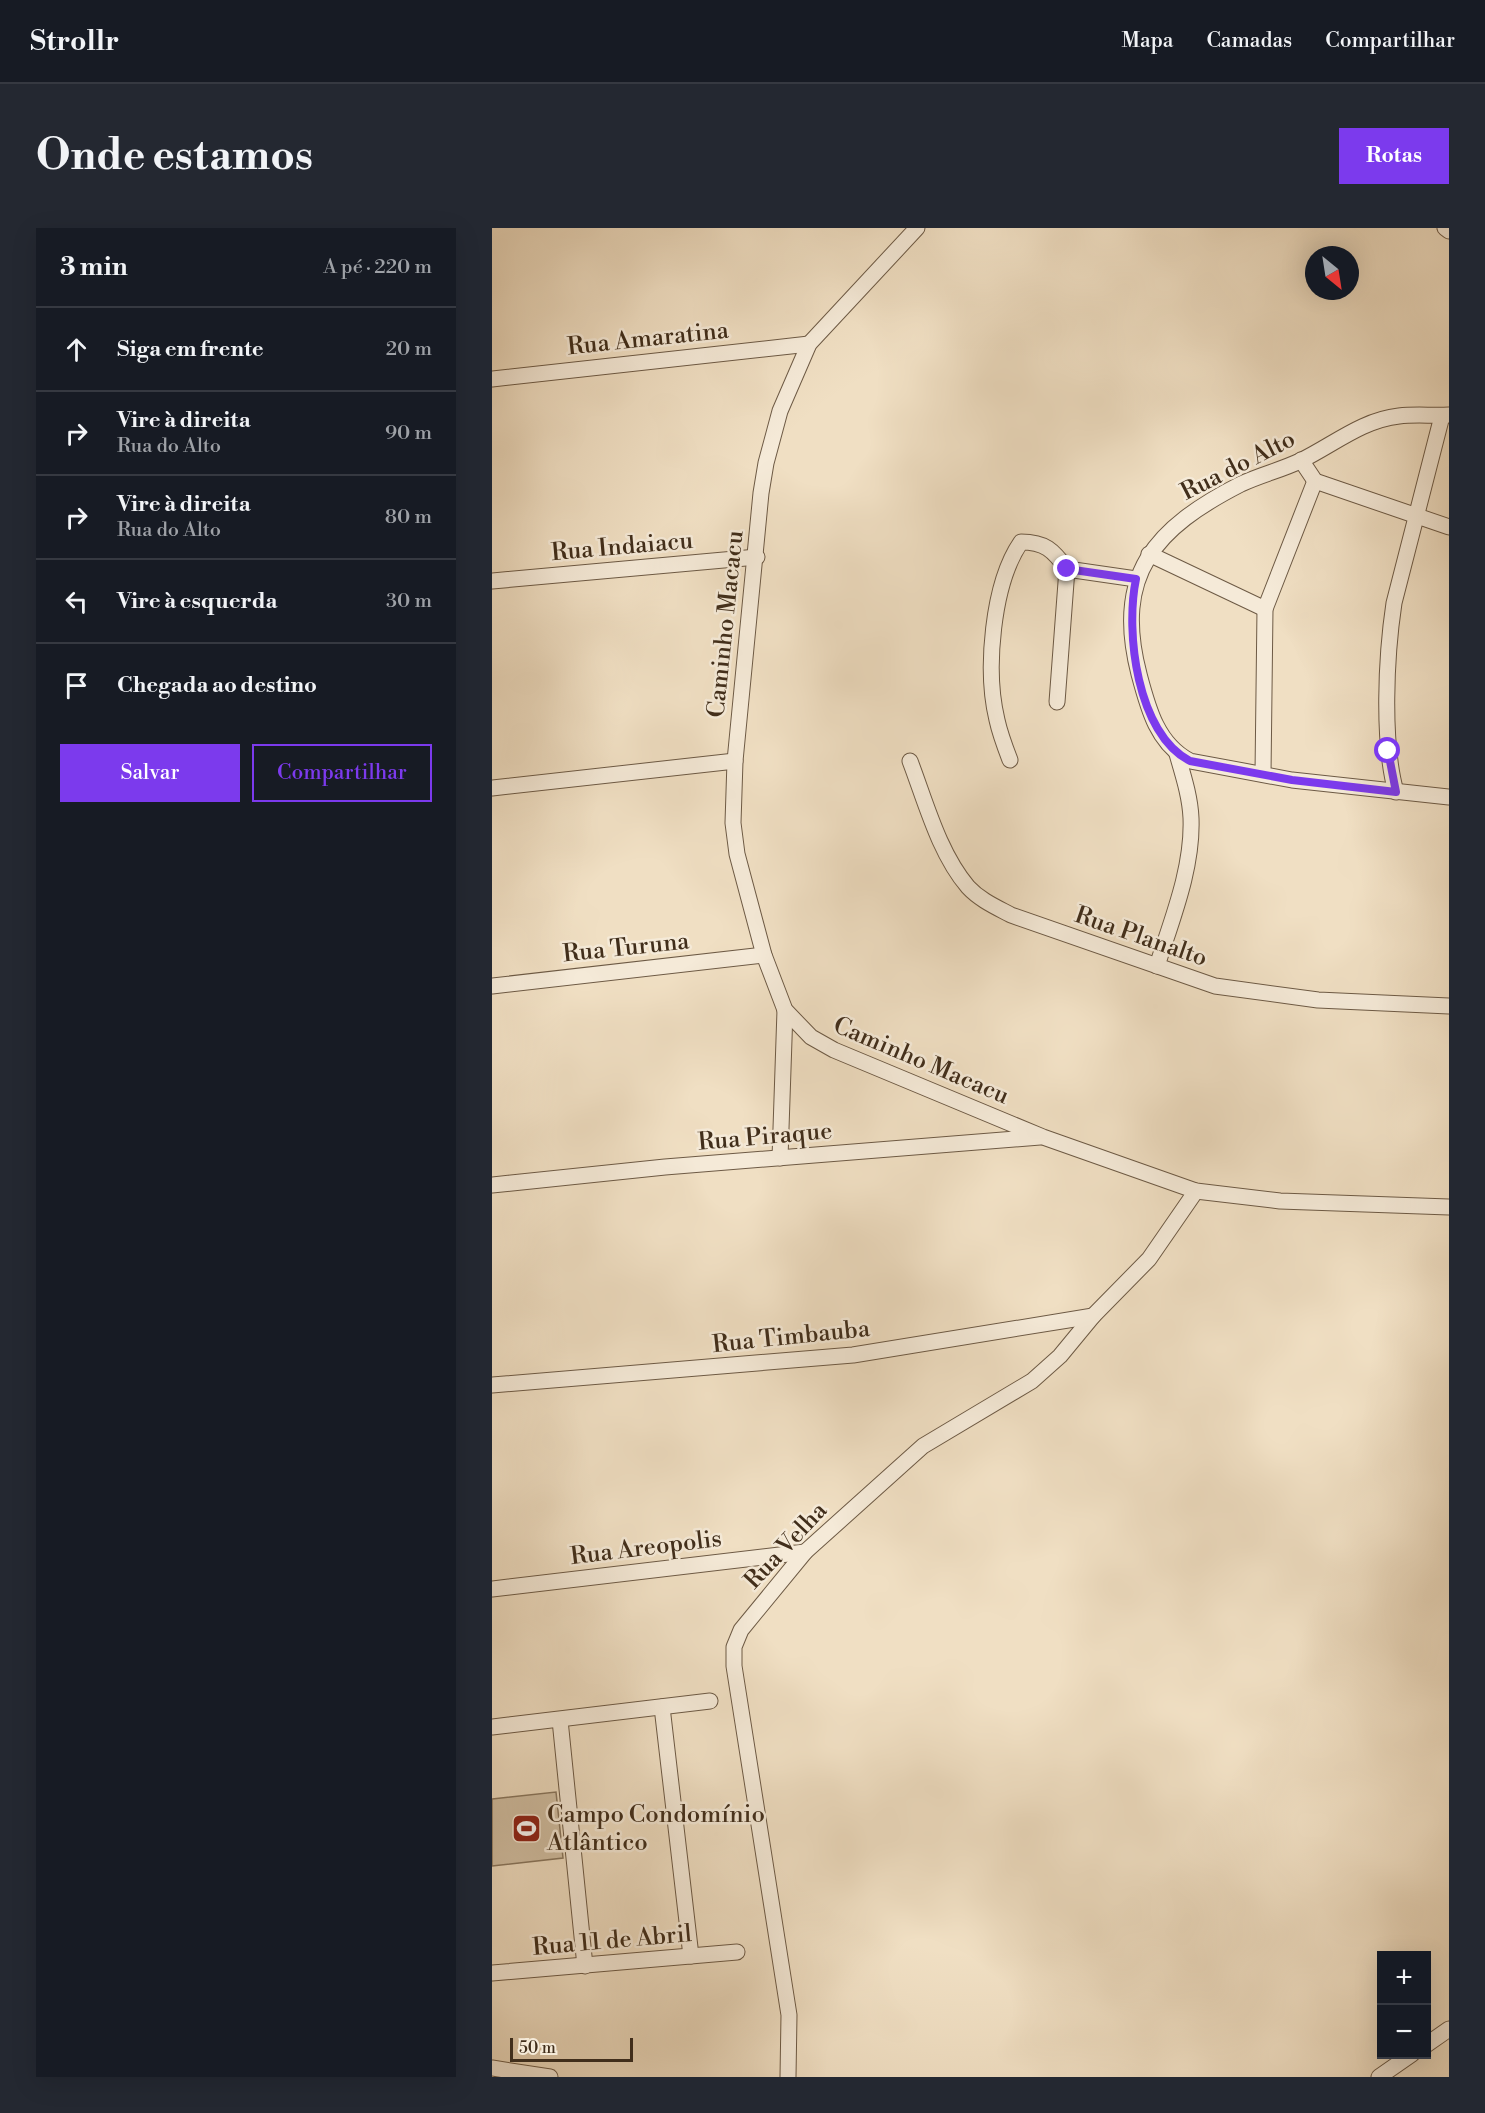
<!DOCTYPE html>
<html lang="pt">
<head>
<meta charset="utf-8">
<style>
	:root { --surface:#171b24; --page:#242831; --text:#f1f3f6; --muted:#9ea1a6; --line:#363941; --accent:#7c3aed }
	body { margin:0; font-family:"Libre Bodoni",serif; background:var(--page); color:var(--text) }
	.controls { position:absolute; right:18px; bottom:18px; display:grid; overflow:hidden; border-radius:0px; box-shadow:0 6px 24px #0002 }
	.controls button { width:54px; height:54px; display:grid; place-items:center; padding:0; border:0; border-bottom:2px solid var(--line); background:var(--surface); color:var(--text); font:30px sans-serif }
	.compass { position:absolute; left:813px; top:18px; width:54px; height:54px; border-radius:50%; background:var(--surface); box-shadow:0 6px 24px #0002; rotate:150deg }
	.scale { position:absolute; left:18px; bottom:15px; width:123px; box-sizing:border-box; padding-left:6px; border:3px solid #412e1b; border-top:0; font-size:16px; line-height:21px; white-space:nowrap; color:#412e1b; -webkit-text-stroke:4px #f5ead8; paint-order:stroke }
	.stop { position:absolute; width:18px; height:18px; margin:-14px; border:4px solid #7c3aed; border-radius:50%; background:#fff }
	.stop.end { background:#7c3aed; border-color:#fff; box-shadow:0 2px 6px #0008 }
	.list { margin:0; padding:0; list-style:none }
	h2 { display:flex; justify-content:space-between; align-items:center; height:78px; margin:0; padding:0 24px; font-size:26px }
	h2 small { font-size:20px; font-weight:400; color:var(--muted) }
	.list li { display:grid; grid-template-columns:39px 1fr auto; gap:18px; align-items:center; box-sizing:border-box; height:84px; padding:0 24px; border-top:2px solid var(--line) }
	.list b { display:block; font-size:22px; white-space:nowrap }
	.list p { margin:0; font-size:20px; white-space:nowrap; color:var(--muted) }
	.list em { font-size:20px; font-style:normal; color:var(--muted) }
	.actions { display:flex; gap:12px; padding:18px 24px }
	.actions a { flex:1; padding:14px 0; border:2px solid var(--accent); border-radius:0px; text-align:center; font-size:21px; color:var(--accent) }
	.actions .main { background:var(--accent); color:#fff }
	.icon { flex:none; width:33px; height:33px; fill:none; stroke:currentColor; stroke-width:2; stroke-linecap:round; stroke-linejoin:round }
	.map { position:relative; flex:none; width:957px; height:1849px; overflow:hidden; border-radius:0px }
	header { display:flex; align-items:center; gap:36px; box-sizing:border-box; height:84px; padding:0 30px; background:var(--surface); border-bottom:2px solid var(--line) }
	header strong { font-size:28px }
	nav { display:flex; gap:33px; margin-inline-start:auto; font-size:21px }
	.intro { display:flex; align-items:center; justify-content:space-between; box-sizing:border-box; height:144px; padding:0 36px }
	h1 { margin:0; font-size:42px }
	.button { padding:15px 27px; border-radius:0px; background:var(--accent); color:#fff; font-size:21px; font-weight:700 }
	main { display:flex; gap:36px; padding:0 36px }
	aside { flex:1; background:var(--surface); border-radius:0px; box-shadow:0 6px 24px #0002 }
	.map>svg:first-child { display:block }
	.grass { fill:#d2c1a6; stroke:#8a7860; stroke-width:1.5 }
	.lines { fill:none; stroke-linecap:round; stroke-linejoin:round }
	.minor-casing { stroke:#6d5a45; stroke-width:17 }
	.minor { stroke:#f5ead8; stroke-width:15 }
	.route { stroke:#7c3aed; stroke-width:8 }
	.labels { text-anchor:middle; dominant-baseline:central; stroke-width:5; stroke-linejoin:round; paint-order:stroke }
	.street-label { font-size:24px; fill:#412e1b; stroke:#f5ead8 }
	.poi-label { font-size:24px; fill:#412e1b; stroke:#f5ead8; text-anchor:start }
</style>
</head>
<body>
<header>
<strong>Strollr</strong>
<nav><a>Mapa</a><a>Camadas</a><a>Compartilhar</a></nav>
</header>
<div class="intro"><h1>Onde estamos</h1><a class="button">Rotas</a></div>
<main>
<aside>
<h2>3 min<small>A pé · 220 m</small></h2>
<ul class="list">
<li><svg class="icon" aria-label="ahead" viewBox="0 0 24 24"><path d="M12 20V5M6 11l6-6 6 6"/></svg><div><b>Siga em frente</b></div><em>20 m</em></li>
<li><svg class="icon" aria-label="right" viewBox="0 0 24 24"><path d="M7 20v-9h11M14 6l5 5-5 5"/></svg><div><b>Vire à direita</b><p>Rua do Alto</p></div><em>90 m</em></li>
<li><svg class="icon" aria-label="right" viewBox="0 0 24 24"><path d="M7 20v-9h11M14 6l5 5-5 5"/></svg><div><b>Vire à direita</b><p>Rua do Alto</p></div><em>80 m</em></li>
<li><svg class="icon" aria-label="left" viewBox="0 0 24 24"><path d="M17 20v-9H6M10 6l-5 5 5 5"/></svg><div><b>Vire à esquerda</b></div><em>30 m</em></li>
<li><svg class="icon" aria-label="arrive" viewBox="0 0 24 24"><path d="M6 21V4h12l-3 4 3 4H6"/></svg><div><b>Chegada ao destino</b></div></li>
</ul>
<div class="actions"><a class="main">Salvar</a><a>Compartilhar</a></div>
</aside>
<div class="map">
<svg width="957" height="1849" viewBox="0 0 957 1849">
	<rect width="100%" height="100%" fill="#f0dfc3"/>
	<filter id="stains"><feTurbulence type="fractalNoise" baseFrequency=".00333" numOctaves="4"/><feColorMatrix values="0 0 0 0 .2 0 0 0 0 .09 0 0 0 0 .02 0 0 0 .5 -.17"/></filter>
	<radialGradient id="worn" r=".72"><stop offset=".6" stop-color="#630" stop-opacity="0"/><stop offset="1" stop-color="#630" stop-opacity=".3"/></radialGradient>
	<path class="grass" d="M64,1564L71,1630L0,1638V1571Z"/>
	<g class="lines">
		<defs>
			<g id="minor">
				<path d="M425,0L317,116L288,183L274,235L269,265L243,533L241,595L245,626L272,727L293,782L319,809L342,822L551,909L704,963L788,973L957,979"/>
				<path d="M953,0L957,3"/>
				<path d="M0,151L317,116"/>
				<path d="M957,187C941,188 923,186 907,188C870,192 841,217 808,233C789,242 768,247 749,256C663,300 621,346 647,446C656,480 665,516 698,533L800,552L957,569"/>
				<path d="M809,232L823,253L957,299"/>
				<path d="M657,326L773,381"/>
				<path d="M0,353L265,329"/>
				<path d="M565,474L575,341"/>
				<path d="M518,532C513,519 508,506 505,492C493,443 500,356 529,314C553,314 561,322 575,341L644,351"/>
				<path d="M418,533C434,575 447,625 476,659C488,672 504,679 519,687L723,758L826,772L957,778"/>
				<path d="M771,546L773,381L823,253"/>
				<path d="M0,560L243,533"/>
				<path d="M904,564C890,514 894,428 902,375L950,188"/>
				<path d="M665,738C680,691 701,640 699,590C698,568 691,547 685,526"/>
				<path d="M0,758L272,727"/>
				<path d="M288,930L293,782"/>
				<path d="M0,957L173,939L548,909"/>
				<path d="M0,1157L361,1127L601,1088"/>
				<path d="M0,1361L313,1324"/>
				<path d="M170,1479L199,1728"/>
				<path d="M68,1492L93,1738"/>
				<path d="M0,1499L218,1473"/>
				<path d="M0,1745L245,1724"/>
				<path d="M934,1817L957,1801"/>
				<path d="M0,1840L58,1849"/>
				<path d="M296,1849L297,1787L242,1438V1419L249,1402L313,1324L431,1218L540,1153L568,1128L601,1088L657,1031L704,963"/>
				<path d="M887,1849L920,1826"/>
			</g>
		</defs>
		<use href="#minor" class="minor-casing"/>
		<use href="#minor" class="minor"/>
	</g>
	<g class="lines">
		<path class="route" d="M575,341L644,351C633,404 645,506 698,533L800,552L904,564L896,523"/>
	</g>
	<defs>
		<symbol id="stadium-square" viewBox="-11 -11 22 22"><rect x="-9" y="-9" width="18" height="18" rx="4" fill="#8f2418" stroke="#f5ead8"/><path d="M0-5a6.5 5 0 1 0 0 10a6.5 5 0 1 0 0-10ZM-3.5-1.8h7v3.6h-7Z" fill="#fff"/></symbol>
	</defs>
	<g fill-rule="evenodd">
		<use href="#stadium-square" x="18" y="1584" width="33" height="33"/>
	</g>
	<g class="labels">
		<g class="street-label">
			<text transform="translate(156 111) rotate(-6)">Rua Amaratina</text>
			<text transform="translate(746 238) rotate(-27)">Rua do Alto</text>
			<text transform="translate(130 319) rotate(-5)">Rua Indaiacu</text>
			<text transform="translate(234 396) rotate(-84)">Caminho Macacu</text>
			<text transform="translate(649 709) rotate(19)">Rua Planalto</text>
			<text transform="translate(134 720) rotate(-6)">Rua Turuna</text>
			<text transform="translate(429 833) rotate(23)">Caminho Macacu</text>
			<text transform="translate(273 909) rotate(-5)">Rua Piraque</text>
			<text transform="translate(299 1109) rotate(-6)">Rua Timbauba</text>
			<text transform="translate(294 1318) rotate(-47)">Rua Velha</text>
			<text transform="translate(154 1320) rotate(-7)">Rua Areopolis</text>
			<text transform="translate(120 1713) rotate(-5)">Rua 11 de Abril</text>
		</g>
		<g class="poi-label">
			<text x="55" y="1587">Campo Condomínio<tspan x="55" dy="28">Atlântico</tspan></text>
		</g>
	</g>
	<rect width="100%" height="100%" filter="url(#stains)"/>
	<rect width="100%" height="100%" fill="url(#worn)"/>
</svg>
<div class="controls">
<button>+</button>
<button>−</button>
</div>
<svg class="compass" viewBox="-18 -18 36 36"><path d="M0-13l5 13h-10z" fill="#e53935"/><path d="M0 13l5-13h-10z" fill="#9ea1a6"/></svg>
<div class="scale">50 m</div>
<div class="stop" style="left:896px;top:523px"></div>
<div class="stop end" style="left:575px;top:341px"></div>
</div>
</main>
</body>
</html>
